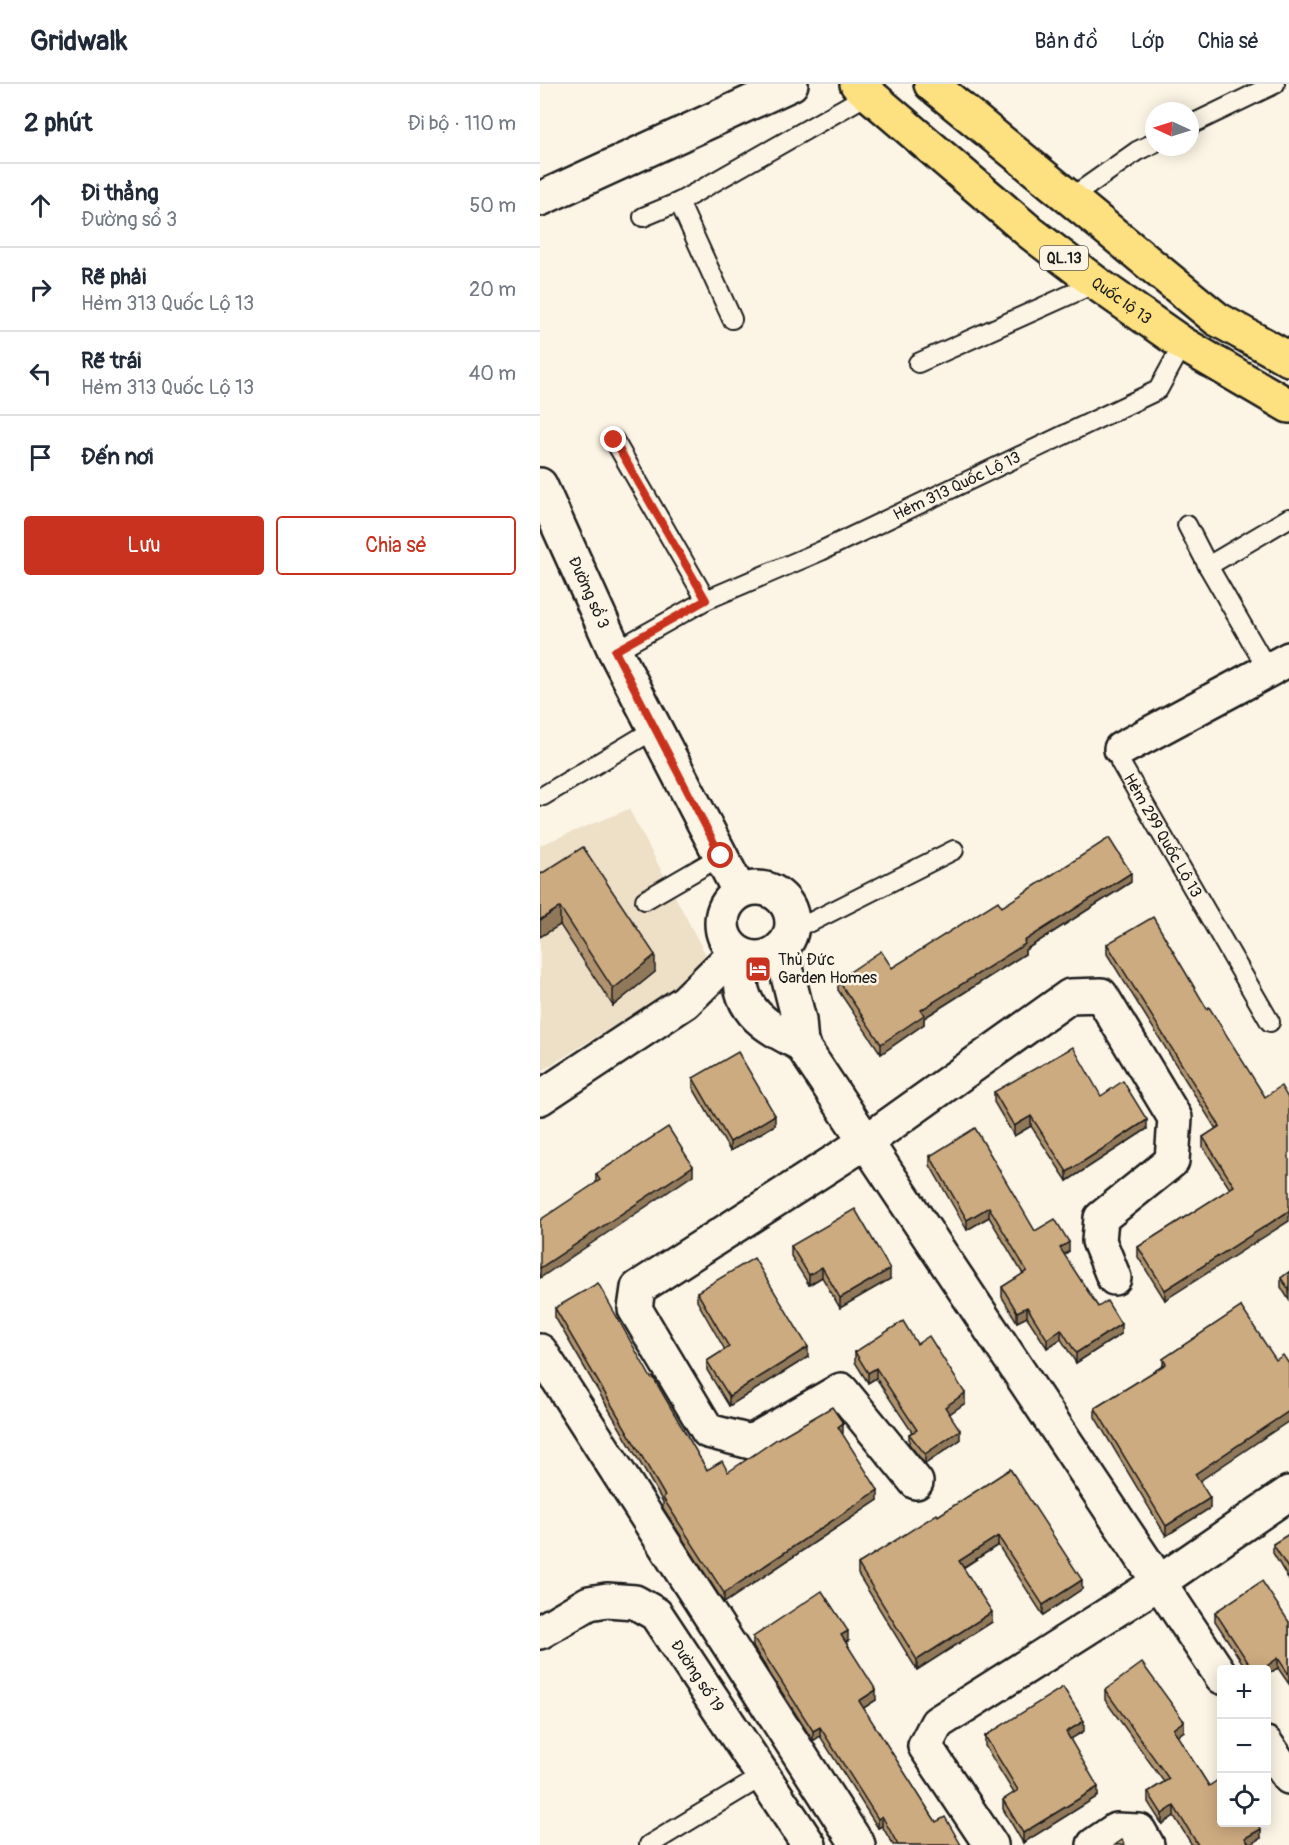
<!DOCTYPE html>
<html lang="vi">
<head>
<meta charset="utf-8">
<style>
	:root { --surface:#fff; --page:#f6f6f7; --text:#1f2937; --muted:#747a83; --line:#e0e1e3; --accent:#c8321e }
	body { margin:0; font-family:Pangolin,sans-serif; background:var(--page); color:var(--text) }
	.controls { position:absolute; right:18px; bottom:18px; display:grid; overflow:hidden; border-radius:6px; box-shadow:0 3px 15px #0003 }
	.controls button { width:54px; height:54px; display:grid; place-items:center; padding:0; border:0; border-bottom:2px solid var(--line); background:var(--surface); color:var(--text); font:30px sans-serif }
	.compass { position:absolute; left:605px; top:18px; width:54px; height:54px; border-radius:50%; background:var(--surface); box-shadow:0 3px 15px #0003; rotate:274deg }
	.stop { position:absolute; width:18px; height:18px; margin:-14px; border:4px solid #c8321e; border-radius:50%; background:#fff }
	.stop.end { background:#c8321e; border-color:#fff; box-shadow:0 2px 6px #0008 }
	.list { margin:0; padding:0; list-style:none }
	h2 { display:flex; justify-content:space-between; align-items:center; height:78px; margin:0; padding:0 24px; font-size:26px }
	h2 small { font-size:20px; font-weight:400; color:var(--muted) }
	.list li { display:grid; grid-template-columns:39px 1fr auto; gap:18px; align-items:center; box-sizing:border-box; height:84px; padding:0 24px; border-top:2px solid var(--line) }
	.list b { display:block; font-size:22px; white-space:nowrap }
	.list p { margin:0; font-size:20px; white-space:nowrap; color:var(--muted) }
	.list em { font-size:20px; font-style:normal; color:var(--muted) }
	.actions { display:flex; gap:12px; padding:18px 24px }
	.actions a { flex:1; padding:14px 0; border:2px solid var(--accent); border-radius:6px; text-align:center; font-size:21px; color:var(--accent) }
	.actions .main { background:var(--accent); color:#fff }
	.icon { flex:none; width:33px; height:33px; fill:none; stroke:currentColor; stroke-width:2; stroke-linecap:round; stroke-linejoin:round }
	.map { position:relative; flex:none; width:749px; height:1761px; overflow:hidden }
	header { display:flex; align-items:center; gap:36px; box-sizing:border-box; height:84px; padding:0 30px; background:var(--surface); border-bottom:2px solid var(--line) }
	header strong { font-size:28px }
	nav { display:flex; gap:33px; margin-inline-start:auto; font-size:21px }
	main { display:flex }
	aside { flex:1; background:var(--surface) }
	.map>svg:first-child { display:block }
	.built { fill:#eedfc7 }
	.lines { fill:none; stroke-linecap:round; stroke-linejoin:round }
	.lane-casing { stroke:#1c1c1c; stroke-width:22 }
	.street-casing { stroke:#1c1c1c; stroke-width:38 }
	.highway-casing { stroke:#1c1c1c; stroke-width:38 }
	.lane { stroke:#fcf5e5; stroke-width:18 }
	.street { stroke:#fcf5e5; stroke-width:33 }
	.highway { stroke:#fde080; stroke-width:33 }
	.wall { fill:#b0936e; stroke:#1c1c1c; stroke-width:1.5 }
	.shaded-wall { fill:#90785a; stroke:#1c1c1c; stroke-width:1.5 }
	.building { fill:#cdab80; stroke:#1c1c1c; stroke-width:1.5 }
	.route { stroke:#c8321e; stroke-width:8 }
	.labels { text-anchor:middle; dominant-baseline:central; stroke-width:5; stroke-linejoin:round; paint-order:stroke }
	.shield { fill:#fcf5e5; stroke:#5f5d58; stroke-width:1.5 }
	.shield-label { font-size:15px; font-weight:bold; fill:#1c1c1c }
	.street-label { font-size:16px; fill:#1c1c1c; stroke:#fcf5e5 }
	.poi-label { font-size:16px; fill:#1c1c1c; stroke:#fcf5e5; text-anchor:start }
</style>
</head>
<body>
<header>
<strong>Gridwalk</strong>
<nav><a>Bản đồ</a><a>Lớp</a><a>Chia sẻ</a></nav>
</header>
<main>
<aside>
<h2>2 phút<small>Đi bộ · 110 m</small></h2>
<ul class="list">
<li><svg class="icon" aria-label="ahead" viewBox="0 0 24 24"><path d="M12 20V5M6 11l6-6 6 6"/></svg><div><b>Đi thẳng</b><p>Đường sổ 3</p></div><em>50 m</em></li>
<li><svg class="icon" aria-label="right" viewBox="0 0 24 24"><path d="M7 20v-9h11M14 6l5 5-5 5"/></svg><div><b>Rẽ phải</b><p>Hẻm 313 Quốc Lộ 13</p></div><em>20 m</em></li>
<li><svg class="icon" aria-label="left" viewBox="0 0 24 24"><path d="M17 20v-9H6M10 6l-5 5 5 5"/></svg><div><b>Rẽ trái</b><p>Hẻm 313 Quốc Lộ 13</p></div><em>40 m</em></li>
<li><svg class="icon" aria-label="arrive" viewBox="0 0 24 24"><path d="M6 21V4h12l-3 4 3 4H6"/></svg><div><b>Đến nơi</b></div></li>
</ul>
<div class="actions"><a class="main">Lưu</a><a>Chia sẻ</a></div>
</aside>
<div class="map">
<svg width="749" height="1761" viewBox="0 0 749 1761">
	<rect width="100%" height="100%" fill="#fcf5e5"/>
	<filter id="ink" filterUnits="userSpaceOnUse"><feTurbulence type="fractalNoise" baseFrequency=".0167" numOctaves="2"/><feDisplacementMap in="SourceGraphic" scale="12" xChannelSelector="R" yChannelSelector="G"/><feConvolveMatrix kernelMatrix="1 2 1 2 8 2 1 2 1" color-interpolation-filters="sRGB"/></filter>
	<g filter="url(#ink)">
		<path class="built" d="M89,725L168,875L147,896L0,988V761Z"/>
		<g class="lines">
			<defs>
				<g id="lane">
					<path d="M650,41L735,0"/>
					<path d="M529,115L597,67L614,59"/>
					<path d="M139,118L192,235"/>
					<path d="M103,133L139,118L329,10"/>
					<path d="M378,279L556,199"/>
					<path d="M74,356L166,516"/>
					<path d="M647,441L668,482"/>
					<path id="s1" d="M75,567L166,516L281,467L618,306L643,260"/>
					<path d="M728,586L668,482L749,434"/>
					<path id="s2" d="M581,665L580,678L730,938"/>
					<path d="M3,712L115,645"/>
					<path d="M105,816L181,772"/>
					<path d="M252,841L271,838L414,766"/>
					<path d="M109,1761L223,1692"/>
				</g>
				<g id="street">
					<path d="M0,115L251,0"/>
					<path id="s3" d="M0,401L75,567L199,807"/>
					<path d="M581,665L749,575"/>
					<circle cx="217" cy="839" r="35"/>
					<path d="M241,864L259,936L261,960"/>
					<path d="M205,872C204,882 200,896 202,906C209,935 237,948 261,960L682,1593"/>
					<path d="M0,1014L145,918L196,868"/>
					<path d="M0,1267L318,1761"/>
					<path d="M376,1398L301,1306L211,1358L168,1347L95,1225L98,1204L327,1057L530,912L561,911L635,1034L632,1077L561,1134L559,1157L574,1194"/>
					<path id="s4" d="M0,1548L49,1519L67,1516L95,1518L116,1530L269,1761"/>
					<path d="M726,1660L749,1693"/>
					<path d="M451,1761L385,1662L397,1639L618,1499L749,1409"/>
					<path d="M554,1761L576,1746L599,1747L607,1761"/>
				</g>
				<g id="highway">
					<path id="s5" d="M317,0L491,149L556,199L643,260L749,322"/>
					<path d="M391,0L677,235L749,275"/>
				</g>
			</defs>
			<use href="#lane" class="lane-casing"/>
			<use href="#street" class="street-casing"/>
			<use href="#highway" class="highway-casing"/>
			<use href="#lane" class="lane"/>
			<use href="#street" class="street"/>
			<use href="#highway" class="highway"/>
		</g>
		<g class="wall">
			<path d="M1,790L115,888L73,922L20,841Z"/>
			<path d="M591,798L485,866V870L384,934V940L341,970L298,906V896L352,884L462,823Z"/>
			<path d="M567,860L667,925L725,1013L749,1016L625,1216L598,1173V1163L690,1105L663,1063V1053L676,1045L567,870Z"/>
			<path d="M153,994L235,1041L190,1067L153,1004Z"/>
			<path d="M454,1008L561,1012L607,1045L527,1097L491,1042L474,1052L454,1018Z"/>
			<path d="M390,1072L495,1147L529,1167L524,1171L558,1223L581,1250L536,1279L521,1255L507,1264L487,1233L477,1238L462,1213V1203L483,1190L449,1133L427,1146L390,1081Z"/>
			<path d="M56,1090L153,1091L56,1099Z"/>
			<path d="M251,1162L350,1195L300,1224L282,1193L269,1201L251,1172Z"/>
			<path d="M749,1188V1216L741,1203V1194Z"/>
			<path d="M157,1208L268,1273L189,1322L167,1286V1277L185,1266L157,1217Z"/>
			<path d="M701,1223L659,1397L670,1424L626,1452L555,1333V1324L623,1282V1275Z"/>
			<path d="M15,1224L111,1294L167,1386L188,1388L303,1349L302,1350L338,1416L184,1519L123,1424V1418L15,1233Z"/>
			<path d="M377,1260L425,1319L409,1330L420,1356L385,1380L369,1360V1350L372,1348L336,1294L328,1299L315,1278V1268Z"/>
			<path d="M470,1385L542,1505L503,1531L458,1461L423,1484L452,1538L377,1586L318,1490V1480L398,1432Z"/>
			<path d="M749,1450V1496L733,1469V1460Z"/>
			<path d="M675,1528L749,1538V1600L738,1584L726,1591V1586H707L675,1537Z"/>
			<path d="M213,1553L308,1557L306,1558L336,1616L323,1624L396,1738L421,1761H353L342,1742L338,1744L280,1652L273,1657L213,1563Z"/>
			<path d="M565,1606L644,1647L637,1652L669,1702L721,1754L710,1761H652L634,1732L622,1740L608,1718V1708L624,1698L565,1616Z"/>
			<path d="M544,1647L530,1655L558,1712L483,1759L463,1725V1716L474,1709L445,1662V1652Z"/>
		</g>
		<g class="shaded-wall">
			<path d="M591,789V798L485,866V870L384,934V940L341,970V960L381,926L484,857Z"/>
			<path d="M20,823V841L0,853V836Z"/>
			<path d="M115,871V888L73,922V905Z"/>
			<path d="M235,1031V1041L190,1067V1058Z"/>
			<path d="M491,1032V1042L474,1052V1042Z"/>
			<path d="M607,1036V1045L527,1097V1088Z"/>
			<path d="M153,1082V1091L0,1194V1184Z"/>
			<path d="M449,1123V1133L427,1146V1136Z"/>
			<path d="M749,1127V1137L625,1216V1206Z"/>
			<path d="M529,1158V1167L520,1173V1164Z"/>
			<path d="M282,1183V1193L269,1201V1191Z"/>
			<path d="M350,1185V1195L300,1224V1214Z"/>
			<path d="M487,1223V1233L477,1238V1228Z"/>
			<path d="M581,1240V1250L536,1279V1269Z"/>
			<path d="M521,1245V1255L507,1264V1255Z"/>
			<path d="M268,1263V1273L189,1322V1312Z"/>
			<path d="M336,1284V1294L328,1299V1289Z"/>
			<path d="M425,1309V1319L405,1333V1323Z"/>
			<path d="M749,1327V1337L655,1400V1390Z"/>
			<path d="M303,1339V1349L298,1353V1343Z"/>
			<path d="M420,1346V1356L385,1380V1370Z"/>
			<path d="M338,1406V1416L184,1519V1509Z"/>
			<path d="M670,1414V1424L626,1452V1442Z"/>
			<path d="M458,1452V1461L419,1486V1477Z"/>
			<path d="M542,1496V1505L503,1531V1521Z"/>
			<path d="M452,1528V1538L377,1586V1576Z"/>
			<path d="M308,1547V1557L301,1561V1551Z"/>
			<path d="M738,1574V1584L726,1591V1586H721Z"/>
			<path d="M336,1606V1616L319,1627V1617Z"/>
			<path d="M544,1637V1647L526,1658V1648Z"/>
			<path d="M644,1637V1647L633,1655V1645Z"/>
			<path d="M280,1643V1652L273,1657V1647Z"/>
			<path d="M558,1703V1712L483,1759V1749Z"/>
			<path d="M634,1722V1732L622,1740V1730Z"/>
			<path d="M342,1732V1742L338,1744V1735Z"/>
			<path d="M721,1745V1754L710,1761H705V1754Z"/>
		</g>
		<g class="building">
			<path d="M569,754L591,789L484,857L485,860L381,926L384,931L341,960L298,896L341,867L352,884L458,817L462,823Z"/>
			<path d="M43,763L115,871L73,905L20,823L0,836V789L1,790Z"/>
			<path d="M613,833L667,925L669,923L725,1013L741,1002L749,1016V1127L625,1206L598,1163L694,1102L663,1053L680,1042L567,860Z"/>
			<path d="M533,963L561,1012L583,997L607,1036L527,1088L491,1032L474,1042L454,1008Z"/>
			<path d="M198,968L235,1031L190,1058L153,994Z"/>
			<path d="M128,1043L153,1082L0,1184V1136L60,1096L56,1090Z"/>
			<path d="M435,1044L495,1147L515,1135L529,1158L520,1164L558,1223L567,1217L581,1240L536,1269L521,1245L507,1255L487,1223L477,1228L462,1203L487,1187L449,1123L427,1136L390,1072Z"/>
			<path d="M315,1125L350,1185L300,1214L282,1183L269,1191L251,1162Z"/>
			<path d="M214,1174L268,1263L189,1312L167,1277L189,1263L157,1208Z"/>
			<path d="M749,1188V1206L741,1194Z"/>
			<path d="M58,1199L111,1294L113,1293L167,1386L182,1377L188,1388L237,1355L292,1323L303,1339L298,1343L338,1406L184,1509L123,1414L125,1412L15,1224Z"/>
			<path d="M701,1223L736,1276L743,1271L749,1280V1327L655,1390L670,1414L626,1442L555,1324L626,1280L623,1275Z"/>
			<path d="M363,1237L377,1260L389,1252L425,1309L405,1323L420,1346L385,1370L369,1350L377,1346L336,1284L328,1289L315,1268Z"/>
			<path d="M470,1385L542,1496L503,1521L458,1452L419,1477L452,1528L377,1576L318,1480L397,1430L398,1432Z"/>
			<path d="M749,1450V1486L733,1460Z"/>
			<path d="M722,1497L749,1538V1591L738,1574L721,1586H713L675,1528Z"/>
			<path d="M282,1507L308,1547L301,1551L336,1606L319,1617L396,1738L405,1733L421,1761H358L342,1732L338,1735L280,1643L273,1647L213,1553Z"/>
			<path d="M602,1579L644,1637L633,1645L669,1702L681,1694V1738H717L721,1745L705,1754L710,1761H658L634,1722L622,1730L608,1708L629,1695L565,1606Z"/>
			<path d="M523,1603L544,1637L526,1648L558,1703L483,1749L463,1716L478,1706L445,1652Z"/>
			<path d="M582,1756L585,1761H575Z"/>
		</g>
	</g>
	<g class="lines" filter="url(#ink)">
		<path class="route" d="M74,356L166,516L75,567L181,772"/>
	</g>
	<defs>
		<symbol id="hotel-square" viewBox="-11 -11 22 22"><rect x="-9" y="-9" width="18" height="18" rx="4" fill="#c8321e" stroke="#fcf5e5"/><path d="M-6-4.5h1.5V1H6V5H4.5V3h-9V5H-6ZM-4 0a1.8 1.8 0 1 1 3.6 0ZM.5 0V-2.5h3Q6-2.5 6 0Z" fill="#fff"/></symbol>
	</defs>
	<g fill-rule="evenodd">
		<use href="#hotel-square" x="203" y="870" width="30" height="30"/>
	</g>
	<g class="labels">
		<rect class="shield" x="500" y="162" width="48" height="24" rx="4.5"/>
		<g class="shield-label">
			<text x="524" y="174">QL.13</text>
		</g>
		<g class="street-label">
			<text stroke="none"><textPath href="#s5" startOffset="342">Quốc lộ 13</textPath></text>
			<text stroke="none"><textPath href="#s1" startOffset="380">Hẻm 313 Quốc Lộ 13</textPath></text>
			<text stroke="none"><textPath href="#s3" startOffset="118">Đường sổ 3</textPath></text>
			<text stroke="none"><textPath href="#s2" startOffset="98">Hẻm 299 Quốc Lộ 13</textPath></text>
			<text stroke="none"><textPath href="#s4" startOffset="202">Đường số 19</textPath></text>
		</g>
		<g class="poi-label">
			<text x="238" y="876">Thủ Đức<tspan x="238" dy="18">Garden Homes</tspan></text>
		</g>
	</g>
</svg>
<div class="controls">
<button>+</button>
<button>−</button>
<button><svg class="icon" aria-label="locate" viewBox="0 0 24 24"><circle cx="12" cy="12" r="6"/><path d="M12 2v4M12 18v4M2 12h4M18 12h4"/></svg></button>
</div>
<svg class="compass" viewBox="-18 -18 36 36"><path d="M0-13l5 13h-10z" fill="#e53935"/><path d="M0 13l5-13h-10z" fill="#747a83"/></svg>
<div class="stop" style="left:181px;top:772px"></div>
<div class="stop end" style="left:74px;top:356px"></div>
</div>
</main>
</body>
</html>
